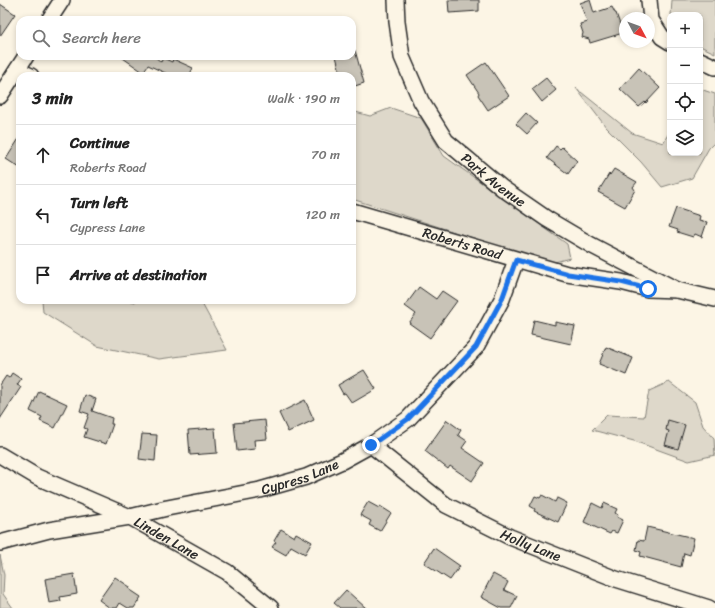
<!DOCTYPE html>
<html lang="en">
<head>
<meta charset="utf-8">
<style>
	:root { --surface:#fff; --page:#f6f6f6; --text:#222; --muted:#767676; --line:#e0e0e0 }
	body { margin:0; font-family:Sriracha,sans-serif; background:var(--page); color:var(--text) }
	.controls { position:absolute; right:12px; top:12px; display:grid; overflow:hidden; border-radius:8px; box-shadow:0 2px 6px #0003 }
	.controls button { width:36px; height:36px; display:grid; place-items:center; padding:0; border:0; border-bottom:1px solid var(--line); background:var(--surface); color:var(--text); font:20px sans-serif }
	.compass { position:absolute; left:619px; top:12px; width:36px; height:36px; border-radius:50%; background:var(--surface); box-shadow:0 2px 6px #0003; rotate:131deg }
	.stop { position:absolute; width:12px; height:12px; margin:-9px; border:3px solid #1a73e8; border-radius:50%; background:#fff }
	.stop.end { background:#1a73e8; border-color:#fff; box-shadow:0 1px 4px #0008 }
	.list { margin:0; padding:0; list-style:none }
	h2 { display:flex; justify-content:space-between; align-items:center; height:52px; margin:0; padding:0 16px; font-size:17px }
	h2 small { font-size:13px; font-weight:400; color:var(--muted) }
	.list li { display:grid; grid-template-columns:26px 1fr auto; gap:12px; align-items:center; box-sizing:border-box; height:60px; padding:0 16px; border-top:1px solid var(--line) }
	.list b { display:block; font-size:15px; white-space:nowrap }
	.list p { margin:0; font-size:13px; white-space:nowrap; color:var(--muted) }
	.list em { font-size:13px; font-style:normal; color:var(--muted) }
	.icon { flex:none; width:22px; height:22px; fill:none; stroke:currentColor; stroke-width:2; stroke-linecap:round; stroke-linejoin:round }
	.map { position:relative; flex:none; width:715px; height:608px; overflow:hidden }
	.search { position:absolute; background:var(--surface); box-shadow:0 2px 6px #0003; left:16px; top:16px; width:340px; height:44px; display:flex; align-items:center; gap:10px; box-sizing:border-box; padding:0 14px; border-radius:12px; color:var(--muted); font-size:15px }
	.panel { position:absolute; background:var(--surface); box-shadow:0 2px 6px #0003; left:16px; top:72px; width:340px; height:232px; border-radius:12px }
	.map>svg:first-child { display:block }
	.green { fill:#ded8ca; stroke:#84827a }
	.building { fill:#c8c3b7; stroke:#2b2b2b }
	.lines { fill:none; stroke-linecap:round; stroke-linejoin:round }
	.minor-casing { stroke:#2b2b2b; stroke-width:18 }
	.minor { stroke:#fcf5e5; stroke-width:15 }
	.route { stroke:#1a73e8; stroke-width:5 }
	.labels { text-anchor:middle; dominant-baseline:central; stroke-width:3; stroke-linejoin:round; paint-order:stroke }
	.street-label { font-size:14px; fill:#2b2b2b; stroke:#fcf5e5 }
</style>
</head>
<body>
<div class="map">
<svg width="715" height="608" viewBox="0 0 715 608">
	<rect width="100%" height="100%" fill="#fcf5e5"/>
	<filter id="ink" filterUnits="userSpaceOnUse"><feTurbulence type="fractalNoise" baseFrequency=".025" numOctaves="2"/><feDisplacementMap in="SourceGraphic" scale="8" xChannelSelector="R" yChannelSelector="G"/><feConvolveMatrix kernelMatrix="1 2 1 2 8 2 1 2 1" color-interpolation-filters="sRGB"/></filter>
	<g filter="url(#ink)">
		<g class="green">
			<path d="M672,0H715V53L700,46V15H671Z"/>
			<path d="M576,88L632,133L663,143L670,131V153H700V89L715,94V142L709,148L692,178L662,187L641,162L606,127Z"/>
			<path d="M391,108L421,118L444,156L567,244L570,258L551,263L352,199V111L370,116Z"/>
			<path d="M42,300H127L135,302L137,300H200L227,350L159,359L97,346L43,312Z"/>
			<path d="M669,382L695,402L703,426L714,438L715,455L689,461L634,441L592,430L607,415L644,417L649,391Z"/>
			<path d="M0,555L4,575L3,594L13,608H0Z"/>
		</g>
		<g class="building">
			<path d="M448,0H479V11L449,13Z"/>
			<path d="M588,0H590L594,13L612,7L615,13H616L623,33L590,43L589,39L582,37L583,33L580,24L587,22L580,3Z"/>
			<path d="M0,4L15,14L0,36Z"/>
			<path d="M355,50L364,83L352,87V76H341L336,56H352V51Z"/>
			<path d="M120,56H154L161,62L163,58L172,62L173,59L193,68L189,76H172L148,65L143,72Z"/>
			<path d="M486,62L509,96L488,110L478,95L479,93L467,75Z"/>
			<path d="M639,68L660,88L646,103L645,102L639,107L620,89Z"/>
			<path d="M546,78L556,90L542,102L532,89Z"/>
			<path d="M526,113L537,123L527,134L516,124Z"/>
			<path d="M20,137V168L6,159Z"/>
			<path d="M556,146L560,149L562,147L577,161L568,174L547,158Z"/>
			<path d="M614,169L637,182L633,187L635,190L625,207L598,192L609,174L610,175Z"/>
			<path d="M676,208L700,216L699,220L707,222L702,237L695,234L693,237L677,232L678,230L669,227Z"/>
			<path d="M419,287L436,299L442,291L457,301L430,338L409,323L416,314L405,306Z"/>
			<path d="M534,320L555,325V322L575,326L571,344L531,335Z"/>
			<path d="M606,347L633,358L626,375L599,364Z"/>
			<path d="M364,370L376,389L352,403L345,393L343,394L338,385Z"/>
			<path d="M12,373L21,379L17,385L21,387L0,419V385L6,376L9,378Z"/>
			<path d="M39,391L67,404L55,428L40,421L42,417L30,411Z"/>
			<path d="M85,395L96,399L92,411L112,418L111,424H113L106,444L84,437L87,429L84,428L89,414L80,411Z"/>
			<path d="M305,400L314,420L288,432L279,413Z"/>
			<path d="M265,420L267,439L254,440L255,449L237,451L234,423Z"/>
			<path d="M447,420L461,430L458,435L467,441L462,448L484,463L472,481L450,466L448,469L425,451Z"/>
			<path d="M668,420L685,425L678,449L665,445L669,431L666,430Z"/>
			<path d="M215,428L217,453L190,455L188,430Z"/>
			<path d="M142,434L157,435L155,461L139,459Z"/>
			<path d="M542,495L555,502L557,498L567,503L558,522L534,511L535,509L530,506L535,496L540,498Z"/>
			<path d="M368,502L379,508L380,506L391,513L380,531L369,525L371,521L360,515Z"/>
			<path d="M592,503L602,508L604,503L617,509L615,513L618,515L617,517L623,520L617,533L612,531L610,534L584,522Z"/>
			<path d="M647,527L694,538L690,555L684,553L681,567L640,556L641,552L636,550L638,540L644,541Z"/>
			<path d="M281,529L294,537L296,533L312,542L305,554L291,546L286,555L272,547L276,542L274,541Z"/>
			<path d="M434,548L460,566L450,580L424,563Z"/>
			<path d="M74,574L77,594L60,597L61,601L49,603L45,579Z"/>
			<path d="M493,574L508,582L504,590L517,596L511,608H501L481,597Z"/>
			<path d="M115,577L130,587L129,589L141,597L134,608H128L120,603L117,608H110L99,600Z"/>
			<path d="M346,590L366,608H340L334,603Z"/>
		</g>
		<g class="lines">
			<defs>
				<g id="minor">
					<path id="s1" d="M396,0L397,22L402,57L421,101L446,141L502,188L547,219L591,245L677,290"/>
					<path d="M649,0L651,20L662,37L670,42"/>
					<path d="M49,20L62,0"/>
					<path d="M700,60L715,67"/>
					<path d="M17,70L31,76"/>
					<path d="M0,96L26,56"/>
					<path id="s2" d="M352,211L567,274L621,282L648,289L677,290L715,299"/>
					<path id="s3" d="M371,445L446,505L510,537L616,579L709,608"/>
					<path id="s4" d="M0,455L37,477L130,517L167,508L260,490L306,477L342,461L371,445L408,419L476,347L502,299L516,260"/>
					<path id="s5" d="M0,543L49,530L130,517L227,572L271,608"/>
				</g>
			</defs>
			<use href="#minor" class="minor-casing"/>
			<use href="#minor" class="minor"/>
		</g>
	</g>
	<g class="lines" filter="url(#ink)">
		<path class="route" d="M371,445L408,419L476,347L502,299L516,260L568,274L621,282L648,289"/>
	</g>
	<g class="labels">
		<g class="street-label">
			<text stroke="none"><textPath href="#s1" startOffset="214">Park Avenue</textPath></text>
			<text stroke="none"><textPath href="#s2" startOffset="115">Roberts Road</textPath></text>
			<text stroke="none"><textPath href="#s4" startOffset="319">Cypress Lane</textPath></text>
			<text stroke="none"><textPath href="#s5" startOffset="175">Linden Lane</textPath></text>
			<text stroke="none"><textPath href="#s3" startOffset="190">Holly Lane</textPath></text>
		</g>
	</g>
</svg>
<div class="controls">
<button>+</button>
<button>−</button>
<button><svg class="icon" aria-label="locate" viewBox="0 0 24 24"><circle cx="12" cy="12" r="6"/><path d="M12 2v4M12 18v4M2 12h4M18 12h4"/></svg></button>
<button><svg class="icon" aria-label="layers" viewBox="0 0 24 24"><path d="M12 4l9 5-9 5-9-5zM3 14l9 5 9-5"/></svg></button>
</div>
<svg class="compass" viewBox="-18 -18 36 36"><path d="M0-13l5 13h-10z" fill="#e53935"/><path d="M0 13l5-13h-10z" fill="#767676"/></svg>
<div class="stop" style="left:648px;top:289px"></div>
<div class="stop end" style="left:371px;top:445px"></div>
<div class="search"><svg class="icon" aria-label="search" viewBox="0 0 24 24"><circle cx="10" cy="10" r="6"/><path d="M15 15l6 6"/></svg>Search here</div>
<section class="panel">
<h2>3 min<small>Walk · 190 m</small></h2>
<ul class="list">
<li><svg class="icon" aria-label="ahead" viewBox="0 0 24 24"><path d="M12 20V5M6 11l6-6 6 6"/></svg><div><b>Continue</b><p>Roberts Road</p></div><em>70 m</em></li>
<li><svg class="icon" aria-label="left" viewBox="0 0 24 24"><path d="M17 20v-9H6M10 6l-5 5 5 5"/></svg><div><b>Turn left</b><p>Cypress Lane</p></div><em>120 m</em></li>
<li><svg class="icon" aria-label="arrive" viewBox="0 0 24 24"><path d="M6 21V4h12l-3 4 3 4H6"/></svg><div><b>Arrive at destination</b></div></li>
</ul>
</section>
</div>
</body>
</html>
